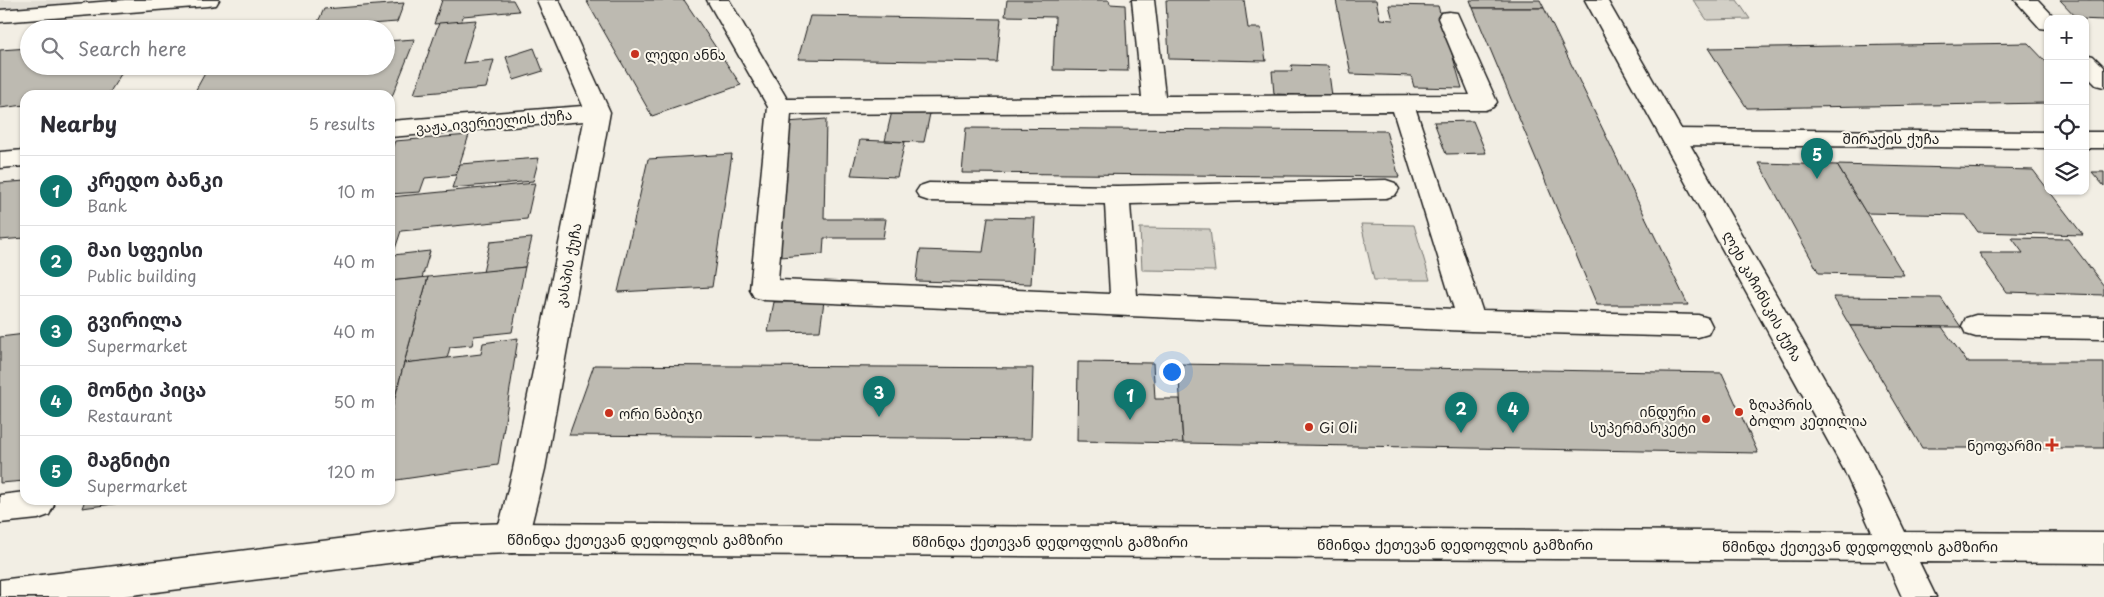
<!DOCTYPE html>
<html lang="en">
<head>
<meta charset="utf-8">
<style>
	:root { --surface:#fff; --page:#f2f2f3; --text:#2b2b33; --muted:#7c7c81; --line:#e1e1e2; --accent:#0f766e }
	body { margin:0; font-family:"Playpen Sans","Noto Sans Georgian",sans-serif; background:var(--page); color:var(--text) }
	.controls { position:absolute; right:15px; top:15px; display:grid; overflow:hidden; border-radius:10px; box-shadow:0 1px 4px #0004 }
	.controls button { width:45px; height:45px; display:grid; place-items:center; padding:0; border:0; border-bottom:1px solid var(--line); background:var(--surface); color:var(--text); font:25px sans-serif }
	.you { position:absolute; left:1171px; top:371px; width:18px; height:18px; margin:-12px; border:4px solid #fff; border-radius:50%; background:#1a73e8; box-shadow:0 0 0 8px #1a73e833 }
	.badge { display:grid; place-items:center; width:32px; height:32px; border-radius:50%; background:var(--accent); color:#fff; font-size:16px; font-weight:700 }
	.pin { position:absolute; translate:-50% -41px; filter:drop-shadow(0 1px 2px #0008) }
	.pin::after { content:''; position:absolute; top:26px; width:18px; height:15px; background:inherit; clip-path:polygon(0 0,100% 0,50% 100%) }
	.list { margin:0; padding:0; list-style:none }
	h2 { display:flex; justify-content:space-between; align-items:center; height:65px; margin:0; padding:0 20px; font-size:21px }
	h2 small { font-size:16px; font-weight:400; color:var(--muted) }
	.list li { display:grid; grid-template-columns:32px 1fr auto; gap:15px; align-items:center; box-sizing:border-box; height:70px; padding:0 20px; border-top:1px solid var(--line) }
	.list b { display:block; font-size:19px; white-space:nowrap }
	.list p { margin:0; font-size:16px; white-space:nowrap; color:var(--muted) }
	.list em { font-size:16px; font-style:normal; color:var(--muted) }
	.icon { flex:none; width:28px; height:28px; fill:none; stroke:currentColor; stroke-width:2; stroke-linecap:round; stroke-linejoin:round }
	.map { position:relative; flex:none; width:2104px; height:597px; overflow:hidden }
	.search { position:absolute; background:var(--surface); box-shadow:0 1px 4px #0004; left:20px; top:20px; width:375px; height:55px; display:flex; align-items:center; gap:12px; box-sizing:border-box; padding:0 18px; border-radius:28px; color:var(--muted); font-size:19px }
	.panel { position:absolute; background:var(--surface); box-shadow:0 1px 4px #0004; left:20px; top:90px; width:375px; height:415px; border-radius:15px }
	.map>svg:first-child { display:block }
	.built { fill:#e2ded5 }
	.green { fill:#d2cfc6; stroke:#777671 }
	.building { fill:#bdbab1; stroke:#1c1c1c }
	.lines { fill:none; stroke-linecap:round; stroke-linejoin:round }
	.minor-casing { stroke:#1c1c1c; stroke-width:3 }
	.major-casing { stroke:#1c1c1c; stroke-width:3 }
	.minor { fill:#fbf7ec; fill-rule:evenodd }
	.major { fill:#fbf7ec; fill-rule:evenodd }
	.poi-dot { fill:#c8321e; stroke:#fbf7ec; stroke-width:2 }
	.labels { text-anchor:middle; dominant-baseline:central; stroke-width:4; stroke-linejoin:round; paint-order:stroke }
	.poi-label { font-size:14px; fill:#1c1c1c; stroke:#fbf7ec; text-anchor:start }
	.street-label { font-size:14px; fill:#1c1c1c; stroke:#fbf7ec }
</style>
</head>
<body>
<div class="map">
<svg width="2104" height="597" viewBox="0 0 2104 597">
	<rect width="100%" height="100%" fill="#f2eee4"/>
	<filter id="ink" filterUnits="userSpaceOnUse"><feTurbulence type="fractalNoise" baseFrequency=".02" numOctaves="2"/><feDisplacementMap in="SourceGraphic" scale="10" xChannelSelector="R" yChannelSelector="G"/><feConvolveMatrix kernelMatrix="1 2 1 2 8 2 1 2 1" color-interpolation-filters="sRGB"/></filter>
	<g filter="url(#ink)">
		<path class="built" d="M0,0H80L78,3L0,9Z"/>
		<g class="green">
			<path d="M1693,0H1737L1750,19L1707,20Z"/>
			<path d="M1361,224L1414,225L1430,280H1374Z"/>
			<path d="M1140,228L1210,229L1215,271L1142,270Z"/>
		</g>
		<g class="building">
			<path d="M442,0H513L519,11L463,16L462,22L434,24Z"/>
			<path d="M586,0H684L741,85L652,116Z"/>
			<path d="M1007,0H1109L1110,4L1125,5L1128,71L1053,70L1055,17L1005,16Z"/>
			<path d="M1166,0H1244L1248,28H1261L1266,61L1169,59Z"/>
			<path d="M1336,0H1376L1380,19L1393,20L1389,5L1438,6L1462,88L1414,87L1411,76L1351,74Z"/>
			<path d="M1470,0H1540L1544,8H1473Z"/>
			<path d="M2060,0H2104V20L2078,19Z"/>
			<path d="M404,3L397,22L315,28L324,9Z"/>
			<path d="M1473,8H1544L1688,305H1597Z"/>
			<path d="M810,16L1001,19L997,62L798,59Z"/>
			<path d="M476,20L463,63L494,60L486,88L414,94L439,23Z"/>
			<path d="M415,39L391,99L390,95H193L209,66H386V41Z"/>
			<path d="M2028,43L2048,64V103L1747,108L1708,48Z"/>
			<path d="M29,48V66H126L108,95H25V105L0,108V50Z"/>
			<path d="M534,48L543,71L514,80L506,57Z"/>
			<path d="M1291,65L1328,66L1332,96L1274,94L1272,71H1292Z"/>
			<path d="M893,107L931,109L924,142L885,141Z"/>
			<path d="M826,119L824,219H886L883,238H824L823,254L779,257L787,122Z"/>
			<path d="M1473,121L1486,153L1446,154L1434,122Z"/>
			<path d="M966,128L1386,131L1399,177L962,173Z"/>
			<path d="M469,135L456,175L425,178L420,192L390,194V154L395,141Z"/>
			<path d="M860,140L905,142L897,177L851,175Z"/>
			<path d="M732,154L712,287L618,292L648,159Z"/>
			<path d="M539,158L533,181L452,188L460,164Z"/>
			<path d="M1759,163L1837,165L1904,275L1819,273Z"/>
			<path d="M1837,165L2033,170L2083,235L1978,232L1966,215L1866,213Z"/>
			<path d="M2092,172H2104V186Z"/>
			<path d="M25,181V238L0,240V183Z"/>
			<path d="M535,183L527,219L401,231L393,255L430,251L422,278L390,281V197Z"/>
			<path d="M988,217L1035,218L1031,284L916,281L920,250L983,252Z"/>
			<path d="M532,238L525,267L483,272L490,242Z"/>
			<path d="M2012,238L2068,239L2104,286V295L2006,292L1979,253H2023Z"/>
			<path d="M525,267L512,332L474,336L472,345L450,347L447,359L404,363L428,277Z"/>
			<path d="M428,277L404,363L390,417V281Z"/>
			<path d="M1833,297L1941,298L1961,327L1850,326Z"/>
			<path d="M824,301L820,331L768,332L774,302Z"/>
			<path d="M1850,326L1942,327L1967,362H2104V448H1922Z"/>
			<path d="M25,334V481L0,483V337Z"/>
			<path d="M518,338L498,465L390,481V417L404,363L481,354L483,343Z"/>
			<path d="M1078,362L1153,363L1155,399H1180L1183,443L1077,441Z"/>
			<path d="M1178,364L1722,373L1758,453L1183,443Z"/>
			<path d="M594,365L1033,368L1031,439L569,435Z"/>
			<path d="M85,500H144L82,508Z"/>
		</g>
		<g class="lines">
			<defs>
				<g id="minor">
					<path d="M125,0H219L216,5L208,6L0,22V10Z"/>
					<path d="M537,0H559L610,112L545,469L528,538L523,548L512,553L501,548L496,538L513,469L584,121L390,137V121L583,106Z"/>
					<path d="M707,0H729L787,99L1142,97L1132,0H1154L1165,96L1470,95L1438,18L1441,13L1449,12L1457,13L1497,102L1493,107L1485,110H1416L1482,310L1698,315L1708,318L1712,326L1708,334L1698,337L1471,331L764,300L754,297L750,290L768,107ZM1393,111L1454,309L1137,295L1130,204L1386,198L1395,195L1399,189L1395,183L1386,180L1117,186L929,183L920,186L916,192L920,198L929,201L1105,204L1110,294L778,280L791,114Z"/>
					<path d="M2015,0H2038L2056,19H2048V29L2040,28Z"/>
					<path d="M2085,54L2093,56L2104,67V87L2096,85L2085,74Z"/>
					<path d="M1673,129L2048,132V148L1673,145L1664,143L1661,137L1664,131Z"/>
					<rect x="2085" y="132" width="19" height="16"/>
					<path d="M25,150V166L0,168V152Z"/>
					<path d="M1976,315L2104,317V339L1976,337L1966,334L1962,326L1966,318Z"/>
					<path d="M25,492V500H52L54,505L49,515L38,519L0,523V495Z"/>
				</g>
				<path id="major" d="M1585,0H1607L1868,455L1905,532L2104,533V563L1919,562L1936,597H1902L1886,561L512,553L453,555L116,597H0V580L453,525L512,523L1872,532L1844,470Z"/>
			</defs>
			<use href="#minor" class="minor-casing"/>
			<use href="#major" class="major-casing"/>
			<use href="#minor" class="minor"/>
			<use href="#major" class="major"/>
		</g>
	</g>
	<g class="poi-dot">
		<circle cx="635" cy="54" r="5"/>
		<circle cx="1739" cy="412" r="5"/>
		<circle cx="609" cy="413" r="5"/>
		<circle cx="1706" cy="419" r="5"/>
		<circle cx="1309" cy="427" r="5"/>
		<path d="M2049.5 437.5h5v5h5v5h-5v5h-5v-5h-5v-5h5z"/>
	</g>
	<g class="labels">
		<g class="poi-label">
			<text x="645" y="54">ლედი ანნა</text>
			<text x="1749" y="404">ზღაპრის<tspan x="1749" dy="16">ბოლო კეთილია</tspan></text>
			<text x="1696" y="411" text-anchor="end">ინდური<tspan x="1696" dy="16">სუპერმარკეტი</tspan></text>
			<text x="619" y="413">ორი ნაბიჯი</text>
			<text x="1319" y="427">Gi Oli</text>
			<text x="2042" y="445" text-anchor="end">ნეოფარმი</text>
		</g>
		<g class="street-label">
			<text transform="translate(494 121) rotate(-5)">ვაჟა ივერიელის ქუჩა</text>
			<text x="1891" y="138">შირაქის ქუჩა</text>
			<text transform="translate(568 265) rotate(-79)">კასპის ქუჩა</text>
			<text transform="translate(1763 296) rotate(61)">ლეხ კაჩინსკის ქუჩა</text>
			<text x="645" y="539">წმინდა ქეთევან დედოფლის გამზირი</text>
			<text x="1050" y="541">წმინდა ქეთევან დედოფლის გამზირი</text>
			<text x="1455" y="544">წმინდა ქეთევან დედოფლის გამზირი</text>
			<text x="1860" y="546">წმინდა ქეთევან დედოფლის გამზირი</text>
		</g>
	</g>
</svg>
<div class="controls">
<button>+</button>
<button>−</button>
<button><svg class="icon" aria-label="locate" viewBox="0 0 24 24"><circle cx="12" cy="12" r="6"/><path d="M12 2v4M12 18v4M2 12h4M18 12h4"/></svg></button>
<button><svg class="icon" aria-label="layers" viewBox="0 0 24 24"><path d="M12 4l9 5-9 5-9-5zM3 14l9 5 9-5"/></svg></button>
</div>
<div class="you"></div>
<div class="pin badge" style="left:1130px;top:420px">1</div>
<div class="pin badge" style="left:1461px;top:433px">2</div>
<div class="pin badge" style="left:879px;top:417px">3</div>
<div class="pin badge" style="left:1513px;top:433px">4</div>
<div class="pin badge" style="left:1817px;top:179px">5</div>
<div class="search"><svg class="icon" aria-label="search" viewBox="0 0 24 24"><circle cx="10" cy="10" r="6"/><path d="M15 15l6 6"/></svg>Search here</div>
<section class="panel">
<h2>Nearby<small>5 results</small></h2>
<ul class="list">
<li><span class="badge">1</span><div><b>კრედო ბანკი</b><p>Bank</p></div><em>10 m</em></li>
<li><span class="badge">2</span><div><b>მაი სფეისი</b><p>Public building</p></div><em>40 m</em></li>
<li><span class="badge">3</span><div><b>გვირილა</b><p>Supermarket</p></div><em>40 m</em></li>
<li><span class="badge">4</span><div><b>მონტი პიცა</b><p>Restaurant</p></div><em>50 m</em></li>
<li><span class="badge">5</span><div><b>მაგნიტი</b><p>Supermarket</p></div><em>120 m</em></li>
</ul>
</section>
</div>
</body>
</html>
